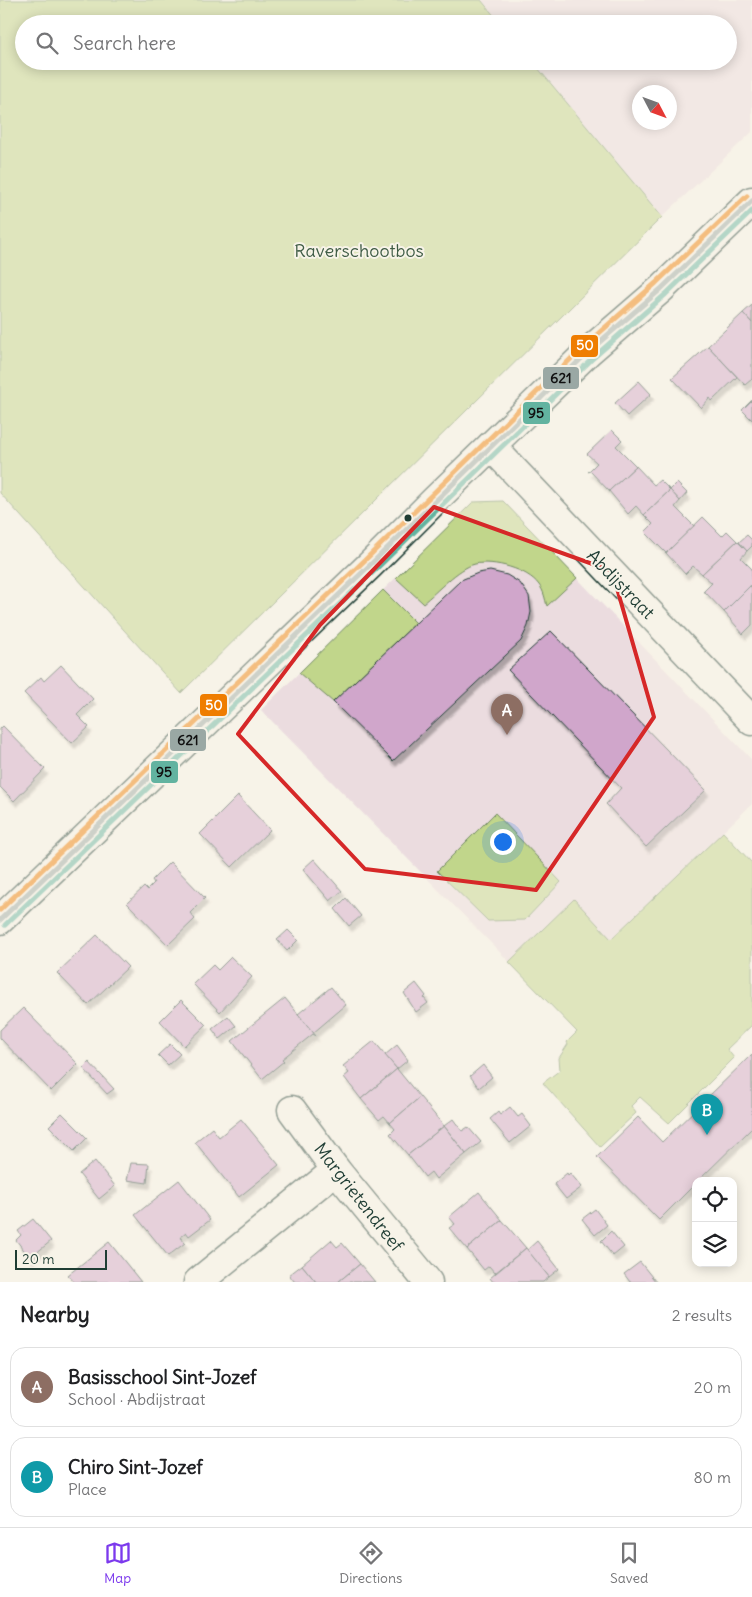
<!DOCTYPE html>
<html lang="en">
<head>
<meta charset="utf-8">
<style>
	:root { --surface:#fff; --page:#f2f2f2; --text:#202124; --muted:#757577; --line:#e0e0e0; --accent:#7c3aed }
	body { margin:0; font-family:Delius,sans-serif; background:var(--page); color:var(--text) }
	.controls { position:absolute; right:15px; bottom:15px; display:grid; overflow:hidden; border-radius:10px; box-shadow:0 2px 12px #0003 }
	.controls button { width:45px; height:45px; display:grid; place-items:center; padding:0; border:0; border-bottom:1px solid var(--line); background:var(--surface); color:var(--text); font:25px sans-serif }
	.compass { position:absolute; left:632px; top:85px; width:45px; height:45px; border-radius:50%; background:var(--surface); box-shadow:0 2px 12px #0003; rotate:131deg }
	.scale { position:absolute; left:15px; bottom:12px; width:92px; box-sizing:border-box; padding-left:5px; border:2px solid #1f3d34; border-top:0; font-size:14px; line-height:18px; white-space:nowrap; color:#1f3d34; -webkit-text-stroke:4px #f7f3e8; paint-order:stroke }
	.you { position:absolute; left:502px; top:841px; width:18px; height:18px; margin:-12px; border:4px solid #fff; border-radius:50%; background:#1a73e8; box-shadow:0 0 0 8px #1a73e833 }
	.badge { display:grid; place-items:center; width:32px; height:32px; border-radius:50%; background:var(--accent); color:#fff; font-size:16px; font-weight:700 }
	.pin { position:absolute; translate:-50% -41px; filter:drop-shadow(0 1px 2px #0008) }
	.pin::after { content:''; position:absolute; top:26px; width:18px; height:15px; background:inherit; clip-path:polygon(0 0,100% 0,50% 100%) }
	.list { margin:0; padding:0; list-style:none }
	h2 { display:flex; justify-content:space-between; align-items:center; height:65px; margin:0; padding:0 20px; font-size:21px }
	h2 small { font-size:16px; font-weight:400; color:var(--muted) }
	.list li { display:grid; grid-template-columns:32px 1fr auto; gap:15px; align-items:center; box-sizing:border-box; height:80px; margin:0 10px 10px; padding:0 10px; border:1px solid var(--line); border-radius:15px }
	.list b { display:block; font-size:19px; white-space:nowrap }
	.list p { margin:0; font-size:16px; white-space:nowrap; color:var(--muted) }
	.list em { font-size:16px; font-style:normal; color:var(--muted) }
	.icon { flex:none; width:28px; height:28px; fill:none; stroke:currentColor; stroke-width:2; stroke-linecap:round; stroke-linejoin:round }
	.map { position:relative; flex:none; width:752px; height:1282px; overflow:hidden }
	.search { position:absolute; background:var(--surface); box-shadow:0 2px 12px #0003; left:15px; right:15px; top:15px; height:55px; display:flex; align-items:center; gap:12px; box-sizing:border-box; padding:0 18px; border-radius:28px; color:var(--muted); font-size:19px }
	.sheet { height:245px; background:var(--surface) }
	nav { display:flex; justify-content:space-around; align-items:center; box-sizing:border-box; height:70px; border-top:1px solid var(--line); background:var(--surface); font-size:14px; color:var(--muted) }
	nav a { display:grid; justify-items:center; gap:2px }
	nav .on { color:var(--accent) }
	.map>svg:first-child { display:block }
	.built { fill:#ebdcdf; fill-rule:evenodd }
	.green { fill:#c1d68b; stroke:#708a60 }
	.building { fill:#d0a6cb; stroke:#1f3d34; filter:url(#shadow) }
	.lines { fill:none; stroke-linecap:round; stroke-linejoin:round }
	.minor-casing { stroke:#1f3d34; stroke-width:31 }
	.minor { stroke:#f7f3e8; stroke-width:28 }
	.bus-1-casing { stroke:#f7f3e8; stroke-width:9 }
	.bus-2-casing { stroke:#f7f3e8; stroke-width:9 }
	.bus-3-casing { stroke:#f7f3e8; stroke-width:9 }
	.bus-1 { stroke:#9aa8a4; stroke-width:5 }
	.bus-2 { stroke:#62b3a0; stroke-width:5 }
	.bus-3 { stroke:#ef7d00; stroke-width:5 }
	.marked { fill:none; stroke:#d62828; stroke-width:4; stroke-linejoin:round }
	.bus-dot { fill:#1f3d34; stroke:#f7f3e8; stroke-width:2 }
	.labels { text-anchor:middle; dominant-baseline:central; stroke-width:4; stroke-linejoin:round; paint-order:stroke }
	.park-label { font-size:18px; fill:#3f5c45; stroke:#f7f3e8 }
	.street-label { font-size:18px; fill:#1f3d34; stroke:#f7f3e8 }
	.line-badge { stroke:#f7f3e8; stroke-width:2 }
	.badge-label { font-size:14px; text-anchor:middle; font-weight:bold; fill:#fff }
	.pale-badge-label { font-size:14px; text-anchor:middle; font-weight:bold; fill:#111 }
</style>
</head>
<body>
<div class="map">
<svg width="752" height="1282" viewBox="0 0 752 1282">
	<defs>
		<filter id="shadow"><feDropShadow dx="3" dy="5.5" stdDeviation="1" flood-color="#0004"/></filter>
	</defs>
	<rect width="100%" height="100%" fill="#f7f3e8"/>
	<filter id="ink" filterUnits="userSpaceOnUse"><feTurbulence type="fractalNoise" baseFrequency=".02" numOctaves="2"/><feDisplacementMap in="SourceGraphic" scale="10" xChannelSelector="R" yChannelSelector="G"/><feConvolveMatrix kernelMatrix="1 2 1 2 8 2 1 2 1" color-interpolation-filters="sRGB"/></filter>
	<g filter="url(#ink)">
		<g class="built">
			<path d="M481,0H752V132L662,217L532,61H728V24H501ZM640,92H670V122H640Z"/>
			<path d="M503,501L752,760V804L547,1000L261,710L473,502Z"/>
		</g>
		<g class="green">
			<path d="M0,0H481L501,24H24V61H532L662,217L181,693L0,493Z"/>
			<path d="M503,501L577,578L547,606C545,599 544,591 539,585C528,569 493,560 475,564C458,568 437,592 423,603L396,578L473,502Z"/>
			<path d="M383,590L416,623L333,702L299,673Z"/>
			<path d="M495,813L561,882L525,920L488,921L437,871Z"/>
			<path d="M723,832L752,863V1025L727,1049L734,1058L669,1123L640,1097L631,1106L636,1113L600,1147L543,1083L560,1070L559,1058L568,1044L567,1042L577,1032L509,962L574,899L611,939Z"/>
		</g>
		<g class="building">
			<path d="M752,305V323L743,313Z"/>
			<path d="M743,313L752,323V379L745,385L708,346Z"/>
			<path d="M708,346L737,377L712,401L710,398L701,408L672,378Z"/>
			<path d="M639,381L651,394L627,416L615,403Z"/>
			<path d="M752,400V420L742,410Z"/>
			<path d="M612,430L622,440L616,446L636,466L609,491L590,471L588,472L597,463L587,454Z"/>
			<path d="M636,466L654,485L660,480L670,490L644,515L636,506L628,514L609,491Z"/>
			<path d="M677,483L687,493L680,501L670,490Z"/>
			<path d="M670,490L680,501L675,507L694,526L666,553L645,532L653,524L644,515Z"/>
			<path d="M703,517L722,536L727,531L737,541L702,574L693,566L685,574L666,553Z"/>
			<path d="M747,535L752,540V546L747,551L739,542Z"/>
			<path d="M737,541L747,551L741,558L752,569V584L724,612L705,592H703L712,583L702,574Z"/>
			<path d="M490,571L507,575L520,583L529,596L531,612L528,626L521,641L393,761L333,702L461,580L478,573Z"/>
			<path d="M750,586L752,588V625L743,634L724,612Z"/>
			<path d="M551,631L706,790L646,847L606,804L621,788L508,670Z"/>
			<path d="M61,665L93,699L77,715L89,727L72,743L24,693L41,677L44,681Z"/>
			<path d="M3,726L45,769L14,801L0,787V729Z"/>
			<path d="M238,796L270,830L232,867L200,834Z"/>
			<path d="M314,859L342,891L330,901L303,869Z"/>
			<path d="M170,862L205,898L190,913L195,919L168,945L127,903L144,887L147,890L154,883L152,880Z"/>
			<path d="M346,898L361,916L349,926L335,909Z"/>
			<path d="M288,930L298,940L287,951L277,940Z"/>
			<path d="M97,935L128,967L88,1005L57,973Z"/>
			<path d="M231,957L252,977L220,1012L193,984L213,965L218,970Z"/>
			<path d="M416,983L426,996L424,998L428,1003L416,1012L404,993Z"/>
			<path d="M331,987L346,1005L313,1033L298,1014Z"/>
			<path d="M285,998L316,1036L313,1034L282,1059L284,1061L262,1079L232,1041Z"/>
			<path d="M181,1000L206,1025L184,1046L160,1021Z"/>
			<path d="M23,1008L78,1064L51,1091L0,1038V1030Z"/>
			<path d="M228,1016L236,1026L220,1039L212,1029Z"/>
			<path d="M374,1041L397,1069L361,1099L344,1077L349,1073L343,1066Z"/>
			<path d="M170,1044L180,1054L168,1065L158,1055Z"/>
			<path d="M397,1045L408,1060L397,1069L385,1055Z"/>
			<path d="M752,1054V1128L698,1181H696V1183L659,1220L597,1157L638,1117L662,1142Z"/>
			<path d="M89,1062L114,1089L107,1094L83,1068Z"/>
			<path d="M483,1065L492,1077L479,1088L470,1076Z"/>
			<path d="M397,1069L420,1097L390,1123L384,1116L379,1120L361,1099Z"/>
			<path d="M420,1097L444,1126L408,1155L390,1134L395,1129L390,1123Z"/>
			<path d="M510,1107L518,1117L522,1114L531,1126L510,1143L490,1119L498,1112L500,1115Z"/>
			<path d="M62,1113L87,1138L74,1151L49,1126Z"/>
			<path d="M241,1119L279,1165L239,1197L195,1142L212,1128L219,1137Z"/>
			<path d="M453,1119L462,1131L468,1127L481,1142L466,1154L444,1126Z"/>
			<path d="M444,1126L466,1154L436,1179L431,1172L425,1177L408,1155Z"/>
			<path d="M95,1161L115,1186L99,1199L79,1174Z"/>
			<path d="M131,1163L149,1164L147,1183L127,1180Z"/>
			<path d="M567,1173L568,1175L570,1173L582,1187L566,1199L554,1184Z"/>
			<path d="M179,1180L210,1220L189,1236L186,1232L180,1237L185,1243L168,1256L135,1215Z"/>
			<path d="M479,1192L502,1220L467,1249L449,1228L455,1224L449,1217Z"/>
			<path d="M595,1209L607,1225L595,1235L582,1219Z"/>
			<path d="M33,1219L51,1241L30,1258L16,1240L21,1235L18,1231Z"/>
			<path d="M502,1220L526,1248L495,1273L489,1266L484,1270L467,1249Z"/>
			<path d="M611,1231L624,1247L613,1256L601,1241Z"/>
			<path d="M331,1240L337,1247L342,1243L360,1264L338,1282H316L302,1265Z"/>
			<path d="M537,1241L559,1269L549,1277L527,1250Z"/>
			<path d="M109,1242L141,1282H74L68,1275Z"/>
			<path d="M526,1248L549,1277L543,1282H493L490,1278Z"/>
			<path d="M640,1262L656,1282H630L624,1274Z"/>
			<path d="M360,1264L375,1282H338Z"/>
			<path d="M302,1265L316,1282H295L289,1275Z"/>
		</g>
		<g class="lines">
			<defs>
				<g id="minor">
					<path d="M491,446L752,721"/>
					<path d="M0,920L370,565L435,500L588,352L661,289L752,201"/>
					<path d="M292,1110L336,1170L428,1282"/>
					<path d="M198,1282L336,1170"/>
				</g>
			</defs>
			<use href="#minor" class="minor-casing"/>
			<use href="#minor" class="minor"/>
			<defs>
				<path id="bus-1" d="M0,920L370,565L588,352L661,289L752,201"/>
				<path id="bus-2" d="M5,925L375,570L593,358L666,294L752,211"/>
				<path id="bus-3" d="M0,910L365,560L583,347L656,283L747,196"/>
			</defs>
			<use href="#bus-1" class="bus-1-casing"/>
			<use href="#bus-2" class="bus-2-casing"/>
			<use href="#bus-3" class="bus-3-casing"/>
			<use href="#bus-1" class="bus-1"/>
			<use href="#bus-2" class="bus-2"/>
			<use href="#bus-3" class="bus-3"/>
		</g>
	</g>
	<path d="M0 0H752V1282H0ZM434,507L612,571L654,717L536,890L365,869L238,734L320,625Z" fill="#f7f3e8" fill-opacity=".55" fill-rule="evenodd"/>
	<path class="marked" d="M434,507L612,571L654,717L536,890L365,869L238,734L320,625Z"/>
	<circle class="bus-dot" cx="408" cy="518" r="4.5"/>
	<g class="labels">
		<g class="park-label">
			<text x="359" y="250">Raverschootbos</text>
		</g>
		<g class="street-label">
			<text transform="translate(621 584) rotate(46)">Abdijstraat</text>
			<text transform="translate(359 1197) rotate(52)">Margrietendreef</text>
		</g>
	</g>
	<g class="line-badge">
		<rect x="570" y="334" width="29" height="24" rx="5" fill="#ef7d00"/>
		<rect x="542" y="366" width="38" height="24" rx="5" fill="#9aa8a4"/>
		<rect x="522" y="401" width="29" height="24" rx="5" fill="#62b3a0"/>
		<rect x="199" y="693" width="29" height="24" rx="5" fill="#ef7d00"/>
		<rect x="169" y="728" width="38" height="24" rx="5" fill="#9aa8a4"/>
		<rect x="150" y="760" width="29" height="24" rx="5" fill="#62b3a0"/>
	</g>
	<g class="badge-label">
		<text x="585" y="350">50</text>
		<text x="214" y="710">50</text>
	</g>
	<g class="pale-badge-label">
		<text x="561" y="383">621</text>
		<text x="536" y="418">95</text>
		<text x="188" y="745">621</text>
		<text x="164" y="777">95</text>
	</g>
</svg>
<div class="controls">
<button><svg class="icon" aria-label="locate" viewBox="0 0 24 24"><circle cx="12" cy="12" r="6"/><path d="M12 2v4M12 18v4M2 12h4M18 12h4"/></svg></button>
<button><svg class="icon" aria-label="layers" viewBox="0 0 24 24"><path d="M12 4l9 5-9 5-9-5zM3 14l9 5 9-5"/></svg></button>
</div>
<svg class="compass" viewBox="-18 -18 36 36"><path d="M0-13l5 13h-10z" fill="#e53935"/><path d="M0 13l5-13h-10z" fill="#757577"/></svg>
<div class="scale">20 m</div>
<div class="you"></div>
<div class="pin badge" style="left:507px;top:735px;background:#8d6e63">A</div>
<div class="pin badge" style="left:707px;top:1135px;background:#0f9aa8">B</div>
<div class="search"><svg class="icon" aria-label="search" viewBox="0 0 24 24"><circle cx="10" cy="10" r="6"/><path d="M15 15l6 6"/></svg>Search here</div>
</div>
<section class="sheet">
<h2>Nearby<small>2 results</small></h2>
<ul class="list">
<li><span class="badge" style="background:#8d6e63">A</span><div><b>Basisschool Sint-Jozef</b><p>School · Abdijstraat</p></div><em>20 m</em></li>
<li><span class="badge" style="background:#0f9aa8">B</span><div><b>Chiro Sint-Jozef</b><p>Place</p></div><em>80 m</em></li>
</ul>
</section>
<nav>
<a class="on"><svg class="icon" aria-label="map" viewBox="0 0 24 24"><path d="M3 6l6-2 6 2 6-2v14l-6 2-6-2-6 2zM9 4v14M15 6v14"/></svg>Map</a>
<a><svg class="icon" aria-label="directions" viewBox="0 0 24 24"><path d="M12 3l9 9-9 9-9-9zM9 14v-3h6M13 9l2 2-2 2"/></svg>Directions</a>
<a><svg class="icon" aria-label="saved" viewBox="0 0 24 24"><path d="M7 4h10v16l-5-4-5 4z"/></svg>Saved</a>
</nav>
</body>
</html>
